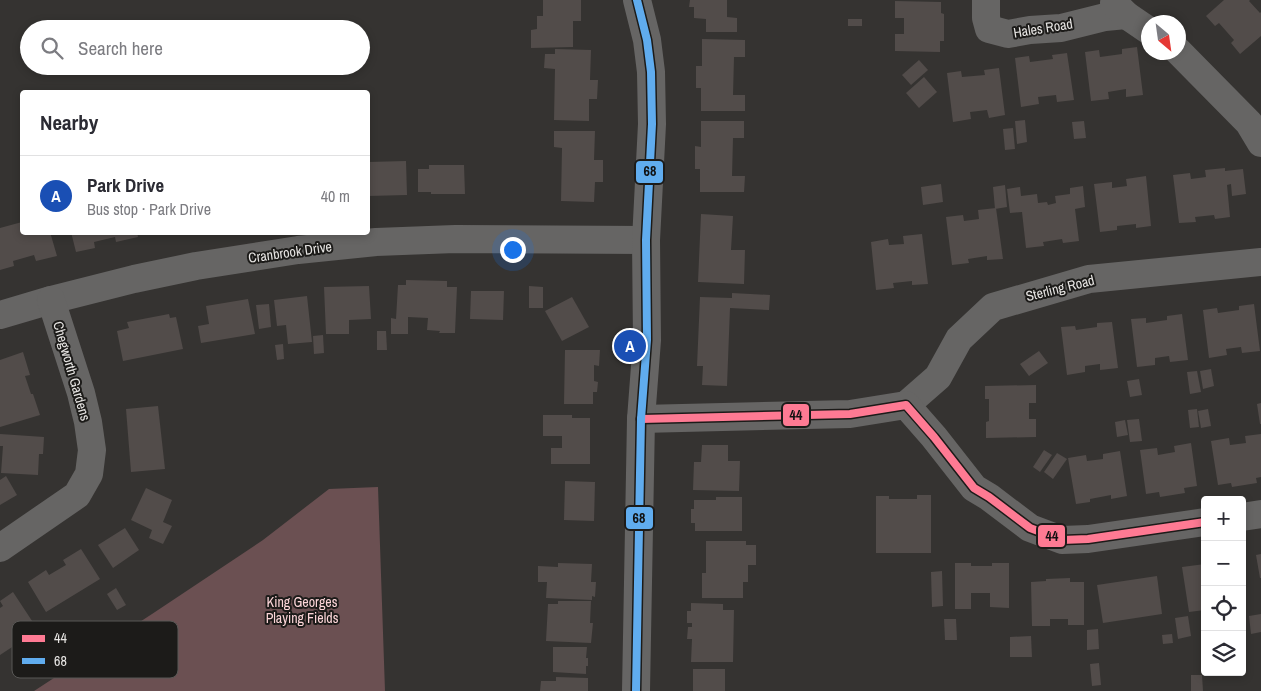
<!DOCTYPE html>
<html lang="en">
<head>
<meta charset="utf-8">
<style>
	:root { --surface:#fff; --page:#f7f7f7; --text:#2b2b33; --muted:#7c7c81; --line:#e1e1e2; --accent:#0f766e }
	body { margin:0; font-family:"Archivo Narrow",sans-serif; background:var(--page); color:var(--text) }
	.controls { position:absolute; right:15px; bottom:15px; display:grid; overflow:hidden; border-radius:5px; box-shadow:0 2px 8px #0003 }
	.controls button { width:45px; height:45px; display:grid; place-items:center; padding:0; border:0; border-bottom:1px solid var(--line); background:var(--surface); color:var(--text); font:25px sans-serif }
	.compass { position:absolute; left:1141px; top:15px; width:45px; height:45px; border-radius:50%; background:var(--surface); box-shadow:0 2px 8px #0003; rotate:151deg }
	.you { position:absolute; left:512px; top:249px; width:18px; height:18px; margin:-12px; border:4px solid #fff; border-radius:50%; background:#1a73e8; box-shadow:0 0 0 8px #1a73e833 }
	.badge { display:grid; place-items:center; width:32px; height:32px; border-radius:50%; background:var(--accent); color:#fff; font-size:16px; font-weight:700 }
	.pin { position:absolute; translate:-50% -50%; border:2px solid #fff; box-shadow:0 1px 5px #0006 }
	.list { margin:0; padding:0; list-style:none }
	h2 { display:flex; justify-content:space-between; align-items:center; height:65px; margin:0; padding:0 20px; font-size:21px }
	h2 small { font-size:16px; font-weight:400; color:var(--muted) }
	.list li { display:grid; grid-template-columns:32px 1fr auto; gap:15px; align-items:center; box-sizing:border-box; height:80px; padding:0 20px; border-top:1px solid var(--line) }
	.list b { display:block; font-size:19px; white-space:nowrap }
	.list p { margin:0; font-size:16px; white-space:nowrap; color:var(--muted) }
	.list em { font-size:16px; font-style:normal; color:var(--muted) }
	.icon { flex:none; width:28px; height:28px; fill:none; stroke:currentColor; stroke-width:2; stroke-linecap:round; stroke-linejoin:round }
	.map { position:relative; flex:none; width:1261px; height:691px; overflow:hidden }
	.search { position:absolute; background:var(--surface); box-shadow:0 2px 8px #0003; left:20px; top:20px; width:350px; height:55px; display:flex; align-items:center; gap:12px; box-sizing:border-box; padding:0 18px; border-radius:28px; color:var(--muted); font-size:19px }
	.panel { position:absolute; background:var(--surface); box-shadow:0 2px 8px #0003; left:20px; top:90px; width:350px; height:145px; border-radius:5px }
	.map>svg:first-child { display:block }
	.green { fill:#6b5052 }
	.building { fill:#524c4a }
	.lines { fill:none; stroke-linecap:round; stroke-linejoin:round }
	.minor { stroke:#666564; stroke-width:28 }
	.bus-1-casing { stroke:#1c1b19; stroke-width:11 }
	.bus-2-casing { stroke:#1c1b19; stroke-width:11 }
	.bus-1 { stroke:#fe7a93; stroke-width:8 }
	.bus-2 { stroke:#60acee; stroke-width:8 }
	.labels { text-anchor:middle; dominant-baseline:central; stroke-width:4; stroke-linejoin:round; paint-order:stroke }
	.street-label { font-size:14px; fill:#e7e5e3; stroke:#1c1b19 }
	.park-label { font-size:14px; fill:#fcd5d8; stroke:#1c1b19 }
	.key { fill:#1c1b19; stroke:#595856; stroke-width:1 }
	.key-label { font-size:14px; fill:#e7e5e3 }
	.line-badge { stroke:#1c1b19; stroke-width:2 }
	.pale-badge-label { font-size:14px; text-anchor:middle; font-weight:bold; fill:#111 }
</style>
</head>
<body>
<div class="map">
<svg width="1261" height="691" viewBox="0 0 1261 691">
	<rect width="100%" height="100%" fill="#353331"/>
	<path class="green" d="M378,487L385,691H34L152,614L263,540L329,489Z"/>
	<g class="building">
		<path d="M543,0H581V21H573V47L531,48V30L537,29V16H543Z"/>
		<path d="M690,0H727V17L737,18V32H706V19L694,18V7H689Z"/>
		<path d="M1224,0H1250L1249,1L1260,13L1261,12V36L1240,54L1231,43L1234,40L1219,23L1215,26L1206,16Z"/>
		<path d="M895,1L941,2V13L944,14V41H940V52L895,51V34H904V18H895Z"/>
		<rect x="848" y="19" width="14" height="7"/>
		<path d="M702,39L745,40V57H734L733,95H745V111H701V88H696V66H702Z"/>
		<path d="M1137,47L1143,95L1126,97V89L1108,92L1109,99L1091,101L1085,52L1099,50L1100,57L1122,54V49Z"/>
		<path d="M555,49L591,50L590,80H598L597,99H589V121L554,120L555,69L544,68L545,54H555Z"/>
		<path d="M1067,53L1074,100L1057,102L1056,95L1038,97L1039,104L1021,107L1015,58L1029,56L1030,62L1053,59L1052,55Z"/>
		<path d="M919,60L928,70L911,85L902,75Z"/>
		<path d="M999,68L1005,115L989,118L987,110L970,112L971,119L953,122L947,73L961,71L962,77L985,75L984,70Z"/>
		<path d="M924,77L937,92L919,108L906,93Z"/>
		<path d="M1025,120L1027,142L1017,144L1015,121Z"/>
		<path d="M701,121H744V138H733L732,176H745L744,192H700V169H695V146L701,147Z"/>
		<path d="M1084,121L1086,138L1074,139L1072,122Z"/>
		<path d="M1013,128L1015,149L1005,150L1003,129Z"/>
		<path d="M554,131H595L594,160H603V182H595L594,202L561,201L562,148L554,147Z"/>
		<path d="M406,161L407,195L368,196V162Z"/>
		<path d="M429,165H464L465,194H431V192H418V169H429Z"/>
		<path d="M1225,168V171L1243,169L1246,194L1232,196L1231,184L1227,185L1230,217L1215,219L1214,215L1195,217L1196,222L1179,223L1173,175L1190,173L1191,179L1206,177L1205,170Z"/>
		<path d="M1146,176L1151,226L1136,228V224L1117,226V230L1100,232L1094,184L1112,182V188L1127,186L1126,179Z"/>
		<path d="M941,184L943,202L923,205L921,187Z"/>
		<path d="M1005,185L1007,207L995,209L993,187Z"/>
		<path d="M1083,186L1085,207L1075,209L1079,241L1063,243L1062,239L1043,242L1044,246L1026,248L1022,212L1010,213L1007,189L1020,187L1021,196L1037,194L1038,203L1047,202L1048,205L1056,203L1055,196L1070,194V188Z"/>
		<path d="M996,208L1003,259L987,260V256L968,259L969,263L952,265L946,217L963,215L964,221L979,219L978,210Z"/>
		<path d="M701,214L733,216L731,250H745L744,284L698,282Z"/>
		<path d="M22,222V232H50L57,256L36,261L34,255L13,261L14,266L0,270V228Z"/>
		<path d="M71,232H137L138,237L116,242L115,237L94,242L95,248L76,252Z"/>
		<path d="M922,234L928,284L912,285V281L893,283L894,288L876,290L871,242L888,239L889,245L904,244L903,236Z"/>
		<path d="M406,280L447,281V287H457L455,333H439L440,331L427,330L428,318L408,317V334H391V318L396,319L398,285H406Z"/>
		<path d="M369,286L371,319L349,320V334H326L324,287Z"/>
		<path d="M529,286L543,287V308H529Z"/>
		<path d="M471,291H504L503,320L470,319Z"/>
		<path d="M732,293L770,295L769,310L730,308L727,386L702,385L703,366H697L700,297L732,298Z"/>
		<path d="M307,296L312,342L288,344L286,325L277,326L274,300Z"/>
		<path d="M572,297L589,327L562,341L545,311Z"/>
		<path d="M248,299L255,334L201,343L198,326L209,324L206,306Z"/>
		<path d="M269,304L271,327L259,329L256,305Z"/>
		<path d="M1254,304L1260,351L1242,353L1241,347L1226,349L1227,355L1209,358L1203,310L1217,308L1218,313L1239,310V306Z"/>
		<path d="M169,314L170,318L176,317L183,349L123,361L117,331L129,328L127,322Z"/>
		<path d="M1182,314L1188,360L1170,362L1169,356L1155,358V365L1137,367L1131,319L1146,318V323L1167,320V316Z"/>
		<path d="M1112,322L1118,368L1100,370V364L1085,366V372L1067,375L1061,327L1075,326L1076,330L1097,327V323Z"/>
		<path d="M377,331H386L387,350H377Z"/>
		<path d="M323,335L324,353L314,354L313,336Z"/>
		<path d="M283,344L284,359L277,360L275,345Z"/>
		<path d="M565,350H600L599,366L594,365V381L598,382L597,392H593V404H564Z"/>
		<path d="M1039,351L1048,363L1029,376L1020,364Z"/>
		<path d="M23,352L30,375L25,376L31,394H33L40,415L0,427V360Z"/>
		<path d="M1211,369L1214,386L1203,389L1200,371Z"/>
		<path d="M1197,371L1201,392L1190,394L1187,372Z"/>
		<path d="M1139,379L1142,395L1130,397L1127,381Z"/>
		<path d="M1036,385V403H1029V419H1036V437L986,438V422L989,421V399H985V386Z"/>
		<path d="M1261,403V424H1260L1257,404Z"/>
		<path d="M158,406L165,469L131,472L126,409Z"/>
		<path d="M1197,409L1199,427L1190,428L1188,410Z"/>
		<path d="M1208,409L1211,426L1201,428L1198,411Z"/>
		<path d="M543,415H572V418H590V464H551V448H562V436H543Z"/>
		<path d="M1139,419L1142,441L1130,442L1127,420Z"/>
		<path d="M1125,420L1128,435L1117,437L1115,422Z"/>
		<path d="M0,434L44,437L43,454H39L38,475L1,473L3,446H0Z"/>
		<path d="M1261,434V477L1256,478L1257,483L1232,487L1231,483L1218,485L1211,441L1229,438L1230,445L1246,443L1245,436Z"/>
		<path d="M1191,443L1197,486L1184,488L1185,493L1160,497L1159,492L1146,494L1140,450L1157,448L1158,455L1175,452L1174,446Z"/>
		<path d="M702,445H728V461H740L739,491L693,490L694,462H701Z"/>
		<path d="M1044,450L1052,455L1040,472L1033,467Z"/>
		<path d="M1120,451L1127,496L1111,499V495L1090,499V502L1076,504L1068,458L1086,455L1087,461L1103,459V454Z"/>
		<path d="M1057,453L1067,459L1053,479L1044,472Z"/>
		<path d="M6,476L17,495L0,505V480Z"/>
		<path d="M565,481L595,482L594,521L564,520Z"/>
		<path d="M146,488L172,500L163,522L172,526L163,544L149,538L152,530L131,520Z"/>
		<path d="M917,495H931V553H876V496H889V499H917Z"/>
		<path d="M716,497H742V531H695V523H691V509H694V500H716Z"/>
		<path d="M125,528L139,550L113,568L98,545Z"/>
		<path d="M706,541H746V545H756V565H748V582H743V598H702V573H706Z"/>
		<path d="M81,549L100,579L46,612L28,582L46,570L49,575L66,565L63,560Z"/>
		<path d="M1261,554V578H1260L1256,555Z"/>
		<path d="M558,563L592,564L591,582H596L595,597L592,596V600L546,598L547,582H538V566L558,567Z"/>
		<path d="M955,563H971V566H992V563H1009V608L990,607V593H971V609H955Z"/>
		<path d="M1205,564V610L1189,612L1182,567Z"/>
		<path d="M942,571L943,606L932,607L931,572Z"/>
		<path d="M1157,576L1162,614L1103,623L1097,585Z"/>
		<path d="M1070,578V582H1084V625H1068V619H1050V626H1032L1031,582L1046,581V579Z"/>
		<path d="M116,588L126,605L117,610L107,594Z"/>
		<path d="M13,592L38,630L0,655V608L3,606L0,601Z"/>
		<path d="M558,601H591L590,623H593L591,643L546,641L548,604H558Z"/>
		<path d="M691,603L723,604V610H734L733,662H691L692,639H687L688,627H692V623H687V611H691Z"/>
		<path d="M1261,614V632L1251,634L1249,616Z"/>
		<path d="M1188,616L1191,636L1178,639L1175,618Z"/>
		<path d="M944,619H956L957,640H945Z"/>
		<path d="M1098,629L1099,649L1087,650V630Z"/>
		<path d="M1172,634L1173,643L1163,644L1162,635Z"/>
		<path d="M1031,636L1032,657H1010V637Z"/>
		<path d="M553,647H587L586,658H588V666H586V674L553,672Z"/>
		<path d="M1099,663L1101,685L1092,686L1090,664Z"/>
		<rect x="693" y="669" width="32" height="22"/>
		<path d="M1191,675H1202L1203,691H1191Z"/>
		<path d="M556,677L588,678V691H540L541,681H556Z"/>
	</g>
	<g class="lines">
		<g class="minor">
			<path d="M986,0V18L989,29L1008,34L1030,30L1061,28L1105,17L1126,15"/>
			<path d="M1114,3L1126,15L1148,30"/>
			<path d="M1178,51L1249,123L1261,143"/>
			<path d="M0,315L51,300L134,279L196,266L298,250L376,242L455,239L646,240"/>
			<path d="M906,405L938,377L959,339L993,307L1089,279L1261,262"/>
			<path d="M641,419L850,414L906,405L934,437L974,488L989,497L1030,528L1062,540L1088,539L1205,522"/>
			<path d="M1242,517L1261,514"/>
			<path d="M0,548L77,495L89,474L92,450L88,422L81,393L51,300"/>
			<path d="M636,691L641,419L647,340L646,240L652,124L651,72L647,40L637,0"/>
		</g>
		<defs>
			<path id="bus-1" d="M641,419L850,414L906,405L934,437L974,488L989,497L1030,528L1062,540L1088,539L1205,522"/>
			<path id="bus-2" d="M636,691L641,419L647,340L646,240L652,124L651,72L647,40L637,0"/>
		</defs>
		<use href="#bus-1" class="bus-1-casing"/>
		<use href="#bus-2" class="bus-2-casing"/>
		<use href="#bus-1" class="bus-1"/>
		<use href="#bus-2" class="bus-2"/>
	</g>
	<g class="labels">
		<g class="street-label">
			<text transform="translate(1043 28) rotate(-9)">Hales Road</text>
			<text transform="translate(290 252) rotate(-8)">Cranbrook Drive</text>
			<text transform="translate(1060 288) rotate(-14)">Sterling Road</text>
			<text transform="translate(72 371) rotate(74)">Chegworth Gardens</text>
		</g>
		<g class="park-label">
			<text x="302" y="602">King Georges<tspan x="302" dy="16">Playing Fields</tspan></text>
		</g>
	</g>
	<rect x="12" y="621" width="166" height="57" rx="8" class="key"/>
	<rect x="22" y="635" width="23" height="7" fill="#fe7a93"/>
	<rect x="22" y="658" width="23" height="6" fill="#60acee"/>
	<g class="key-label">
		<text x="54" y="643">44</text>
		<text x="54" y="666">68</text>
	</g>
	<g class="line-badge">
		<rect x="635" y="160" width="29" height="24" rx="5" fill="#60acee"/>
		<rect x="782" y="403" width="28" height="24" rx="5" fill="#fe7a93"/>
		<rect x="625" y="506" width="29" height="24" rx="5" fill="#60acee"/>
		<rect x="1037" y="524" width="29" height="24" rx="5" fill="#fe7a93"/>
	</g>
	<g class="pale-badge-label">
		<text x="650" y="176">68</text>
		<text x="796" y="420">44</text>
		<text x="639" y="523">68</text>
		<text x="1052" y="541">44</text>
	</g>
</svg>
<div class="controls">
<button>+</button>
<button>−</button>
<button><svg class="icon" aria-label="locate" viewBox="0 0 24 24"><circle cx="12" cy="12" r="6"/><path d="M12 2v4M12 18v4M2 12h4M18 12h4"/></svg></button>
<button><svg class="icon" aria-label="layers" viewBox="0 0 24 24"><path d="M12 4l9 5-9 5-9-5zM3 14l9 5 9-5"/></svg></button>
</div>
<svg class="compass" viewBox="-18 -18 36 36"><path d="M0-13l5 13h-10z" fill="#e53935"/><path d="M0 13l5-13h-10z" fill="#7c7c81"/></svg>
<div class="you"></div>
<div class="pin badge" style="left:630px;top:346px;background:#1a4fb4">A</div>
<div class="search"><svg class="icon" aria-label="search" viewBox="0 0 24 24"><circle cx="10" cy="10" r="6"/><path d="M15 15l6 6"/></svg>Search here</div>
<section class="panel">
<h2>Nearby<small></small></h2>
<ul class="list">
<li><span class="badge" style="background:#1a4fb4">A</span><div><b>Park Drive</b><p>Bus stop · Park Drive</p></div><em>40 m</em></li>
</ul>
</section>
</div>
</body>
</html>
